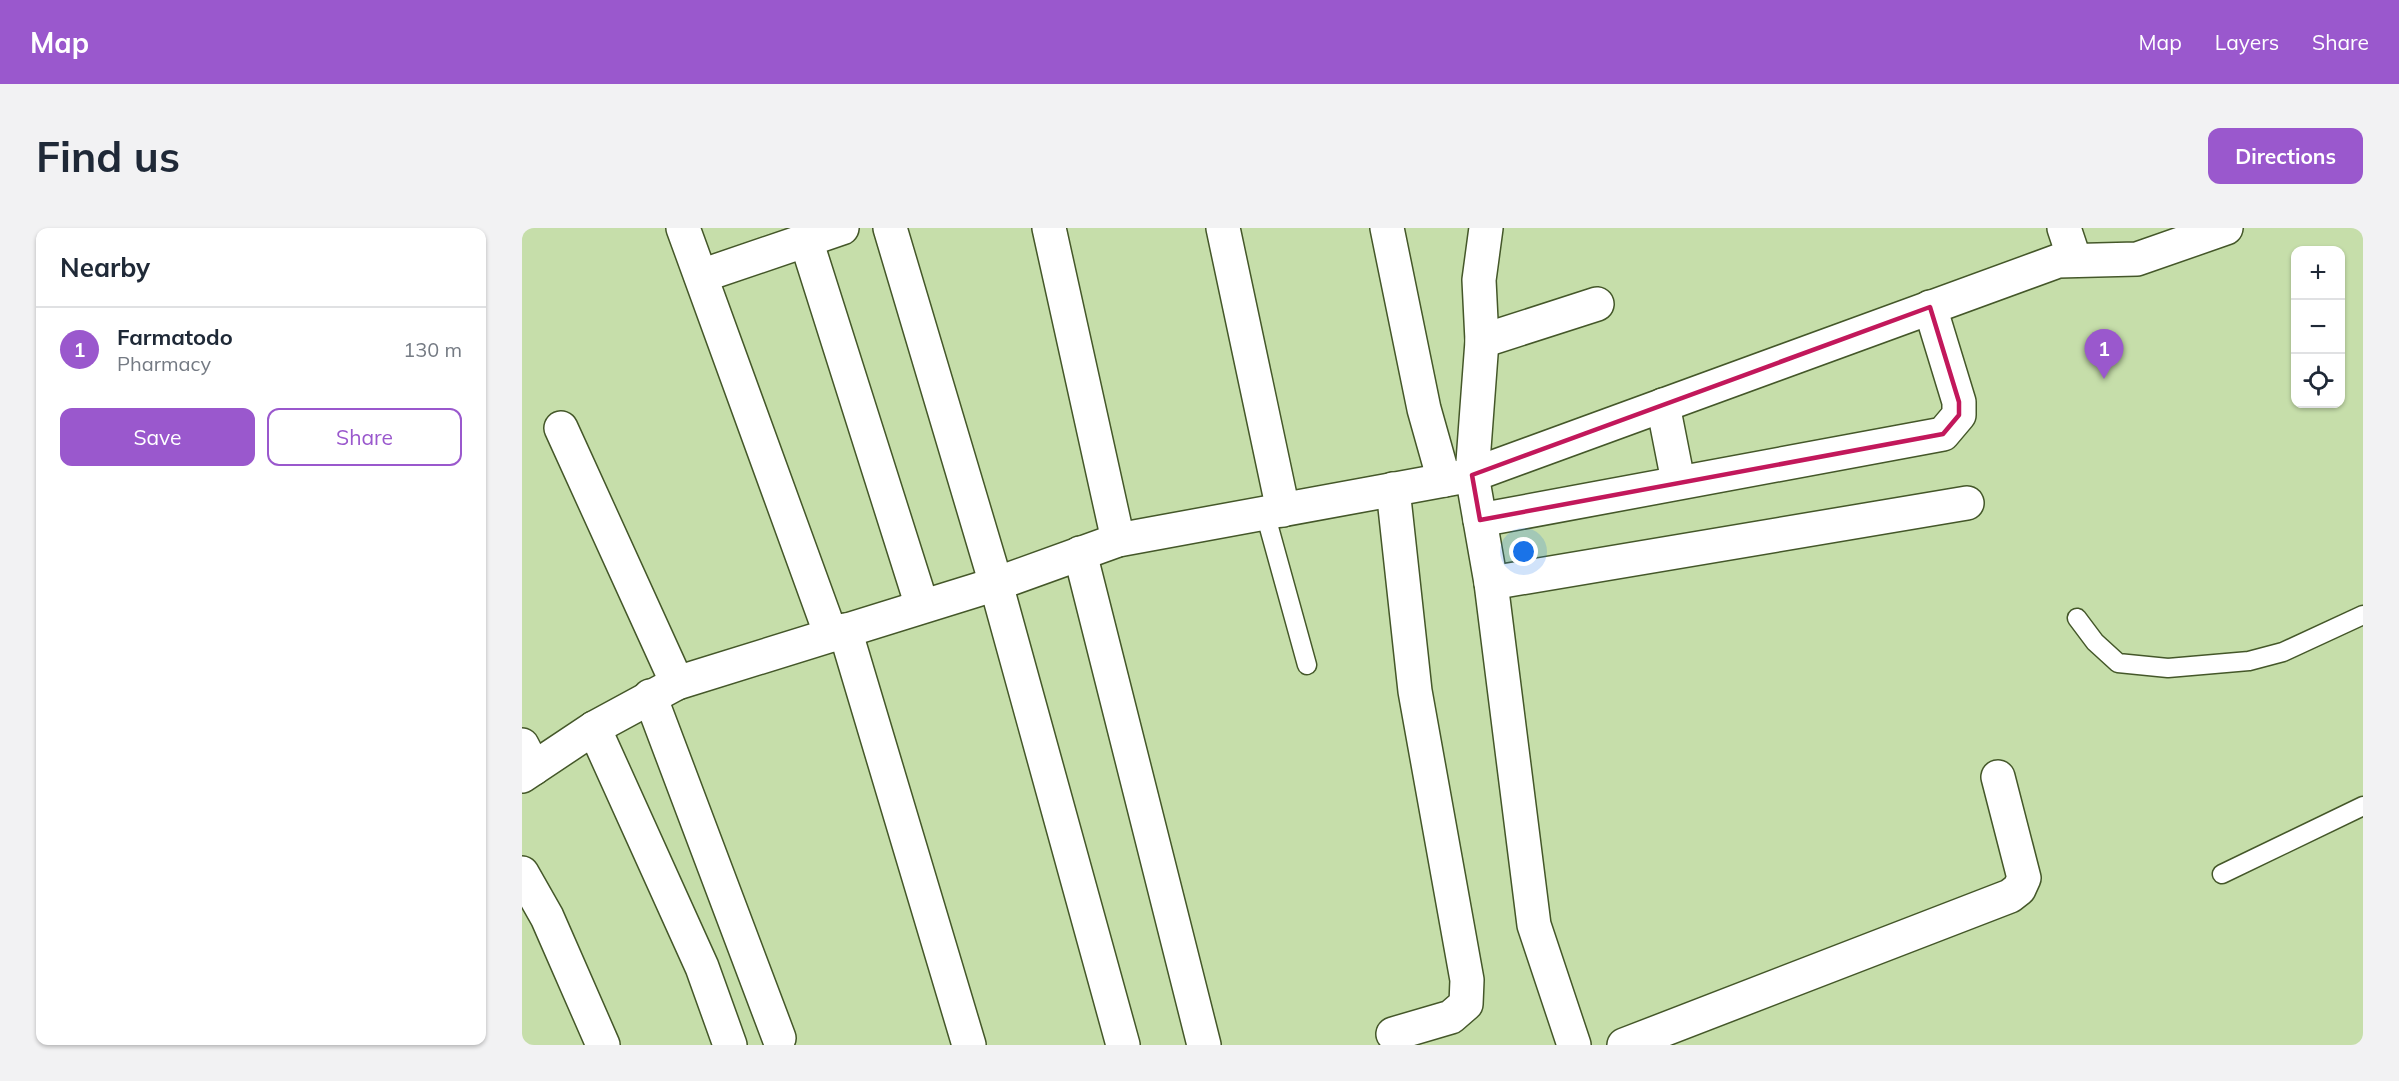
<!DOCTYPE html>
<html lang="en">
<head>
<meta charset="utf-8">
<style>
	:root { --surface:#fff; --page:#f2f2f3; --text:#1f2937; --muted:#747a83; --line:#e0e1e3; --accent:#9a58cd }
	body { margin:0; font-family:Mulish,sans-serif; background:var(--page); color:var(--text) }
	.controls { position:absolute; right:18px; top:18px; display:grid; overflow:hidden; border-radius:12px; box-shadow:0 2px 4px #0004 }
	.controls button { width:54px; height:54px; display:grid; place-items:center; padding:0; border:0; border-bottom:2px solid var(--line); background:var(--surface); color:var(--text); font:30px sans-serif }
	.you { position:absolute; left:1002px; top:324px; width:21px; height:21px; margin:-15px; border:4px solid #fff; border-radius:50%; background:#1a73e8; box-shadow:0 0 0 9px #1a73e833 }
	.badge { display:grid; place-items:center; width:39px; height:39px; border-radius:50%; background:var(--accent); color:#fff; font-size:20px; font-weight:700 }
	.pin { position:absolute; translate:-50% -50px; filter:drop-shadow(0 2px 3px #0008) }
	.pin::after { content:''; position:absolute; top:32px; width:21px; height:18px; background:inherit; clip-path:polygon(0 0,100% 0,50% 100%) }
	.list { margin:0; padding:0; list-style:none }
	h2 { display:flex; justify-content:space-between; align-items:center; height:78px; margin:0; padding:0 24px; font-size:26px }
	h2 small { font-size:20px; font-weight:400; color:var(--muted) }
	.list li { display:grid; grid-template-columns:39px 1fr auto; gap:18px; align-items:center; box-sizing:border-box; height:84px; padding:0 24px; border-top:2px solid var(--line) }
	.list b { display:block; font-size:22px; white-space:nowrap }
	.list p { margin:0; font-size:20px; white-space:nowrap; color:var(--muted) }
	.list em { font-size:20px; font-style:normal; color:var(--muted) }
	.actions { display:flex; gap:12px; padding:18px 24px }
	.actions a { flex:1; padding:14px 0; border:2px solid var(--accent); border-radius:12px; text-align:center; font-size:21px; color:var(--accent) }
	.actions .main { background:var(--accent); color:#fff }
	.icon { flex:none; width:33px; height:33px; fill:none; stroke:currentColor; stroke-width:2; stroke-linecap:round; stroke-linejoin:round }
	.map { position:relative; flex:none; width:1841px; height:817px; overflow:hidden; border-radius:12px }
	header { display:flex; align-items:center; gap:36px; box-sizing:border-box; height:84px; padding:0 30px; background:var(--accent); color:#fff }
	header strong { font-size:28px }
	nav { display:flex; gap:33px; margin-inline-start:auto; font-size:21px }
	.intro { display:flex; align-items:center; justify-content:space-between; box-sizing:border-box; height:144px; padding:0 36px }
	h1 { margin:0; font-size:42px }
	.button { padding:15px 27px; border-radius:12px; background:var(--accent); color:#fff; font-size:21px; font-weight:700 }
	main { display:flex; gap:36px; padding:0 36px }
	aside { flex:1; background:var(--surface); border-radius:12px; box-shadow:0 2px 4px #0004 }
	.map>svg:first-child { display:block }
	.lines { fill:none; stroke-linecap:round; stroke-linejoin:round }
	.service-casing { stroke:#445729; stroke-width:21 }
	.minor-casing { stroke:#445729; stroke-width:36 }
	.tertiary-casing { stroke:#445729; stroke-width:36 }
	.service { stroke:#fff; stroke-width:18 }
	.minor { stroke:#fff; stroke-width:33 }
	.tertiary { stroke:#fff; stroke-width:33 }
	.marked { fill:none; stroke:#c2185b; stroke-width:4.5; stroke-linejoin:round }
</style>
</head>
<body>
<header>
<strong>Map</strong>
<nav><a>Map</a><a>Layers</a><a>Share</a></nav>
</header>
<div class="intro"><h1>Find us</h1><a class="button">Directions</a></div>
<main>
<aside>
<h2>Nearby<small></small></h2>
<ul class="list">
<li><span class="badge">1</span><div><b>Farmatodo</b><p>Pharmacy</p></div><em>130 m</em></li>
</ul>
<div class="actions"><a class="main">Save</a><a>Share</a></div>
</aside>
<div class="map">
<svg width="1841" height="817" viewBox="0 0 1841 817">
	<rect width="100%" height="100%" fill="#c6deaa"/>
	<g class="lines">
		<defs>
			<g id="service">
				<path d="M743,285L785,437"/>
				<path d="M1555,390L1573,414L1596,435L1646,440L1727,433L1761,424L1841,387"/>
				<path d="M1700,646L1841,578"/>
			</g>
			<g id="minor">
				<path d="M161,0L309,407"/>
				<path d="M368,0L474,356L601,817"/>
				<path d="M527,0L596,312"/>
				<path d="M701,0L761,282"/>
				<path d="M865,0L902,181L922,252"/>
				<path d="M1542,0L1552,30"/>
				<path d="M284,12L400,378"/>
				<path d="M179,48L320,0"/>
				<path d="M960,113L1075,76"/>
				<path d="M1141,177L1156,253"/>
				<path d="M39,200L155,455"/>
				<path d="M950,247L1536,33L1615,31L1704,0"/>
				<path d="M958,292L1421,206L1437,187V174L1408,79"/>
				<path d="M558,325L682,817"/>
				<path d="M969,355L1445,275"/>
				<path d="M323,402L447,817"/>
				<path d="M128,468L257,810"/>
				<path d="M72,500L180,739L208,817"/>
				<path d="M0,517L12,540"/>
				<path d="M0,645L25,689L81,817"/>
				<path d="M871,806L929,789L944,776L945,752L893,463L871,261"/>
				<path d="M1102,817L1488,668L1497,661L1502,650L1476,549"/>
			</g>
			<g id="tertiary">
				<path d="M964,0L957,52L960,113L950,247L969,355L1012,697L1052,817"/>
				<path d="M0,548L72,500L155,455L474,356L596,312L950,247"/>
			</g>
		</defs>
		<use href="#service" class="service-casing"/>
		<use href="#minor" class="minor-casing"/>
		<use href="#tertiary" class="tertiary-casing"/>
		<use href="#service" class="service"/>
		<use href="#minor" class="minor"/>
		<use href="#tertiary" class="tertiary"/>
	</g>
	<path class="marked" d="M1408,79L1437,174V187L1421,206L958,292L950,247Z"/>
</svg>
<div class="controls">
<button>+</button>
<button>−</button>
<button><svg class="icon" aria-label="locate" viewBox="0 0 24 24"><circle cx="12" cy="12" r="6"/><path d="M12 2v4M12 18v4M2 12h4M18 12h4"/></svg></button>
</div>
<div class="you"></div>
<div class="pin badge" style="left:1582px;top:151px">1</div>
</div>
</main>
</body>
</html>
